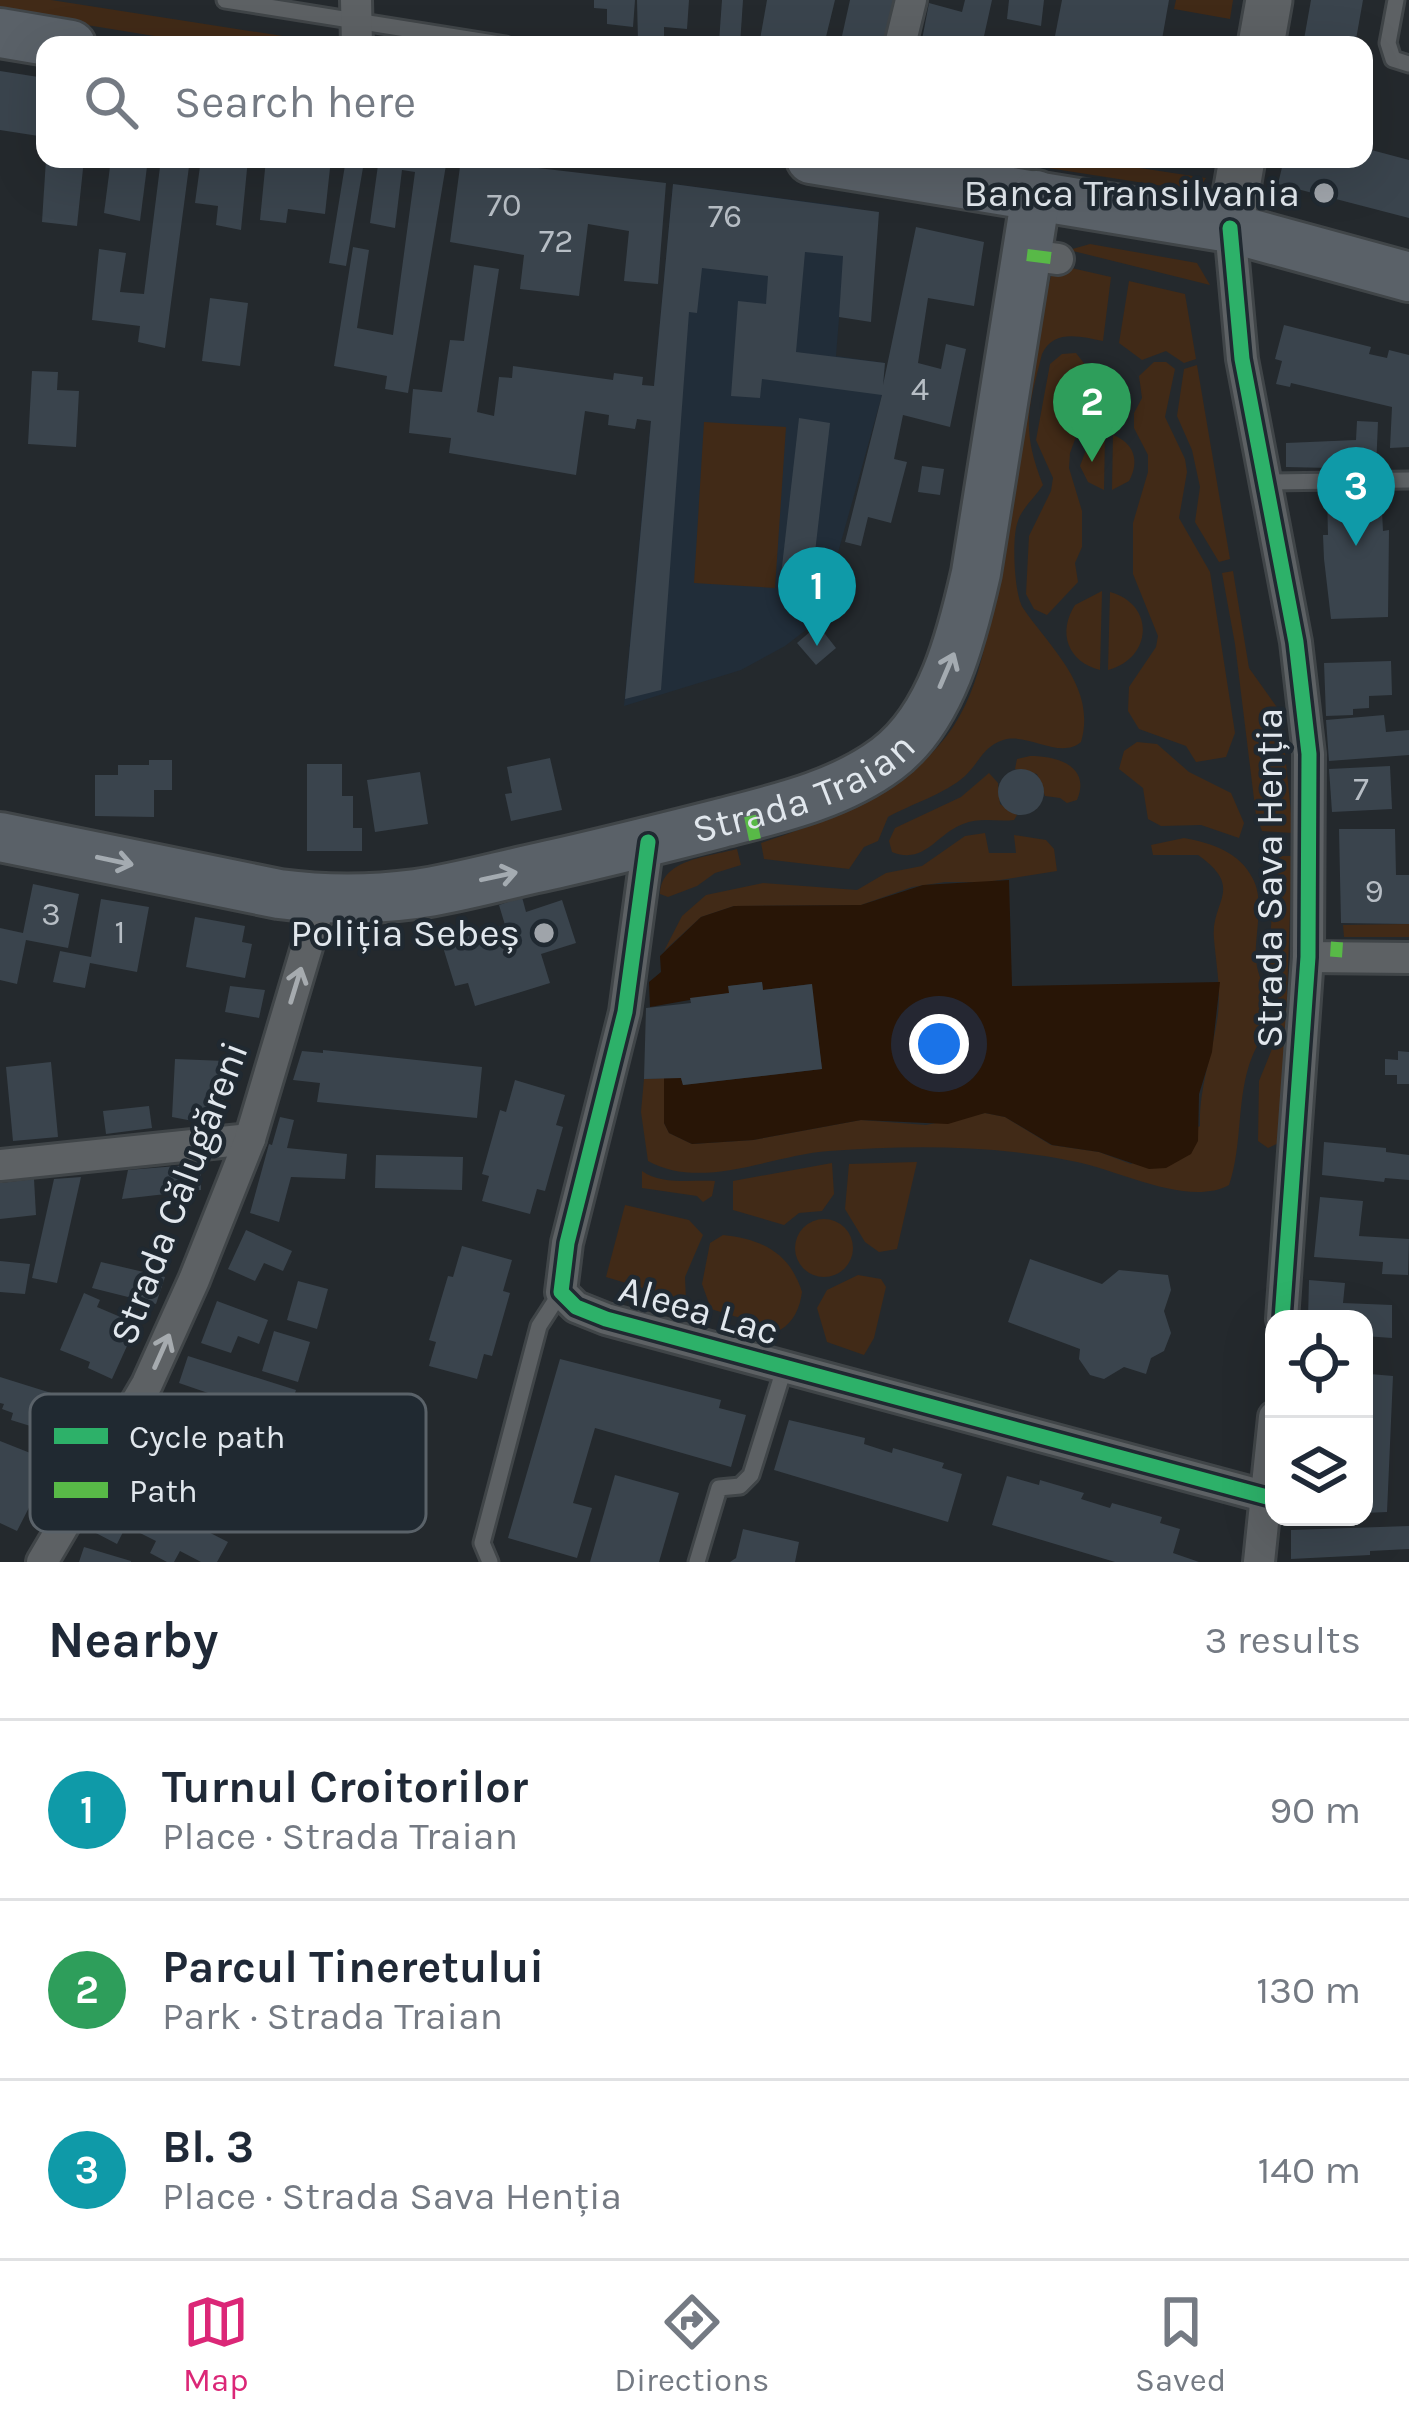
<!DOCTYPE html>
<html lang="en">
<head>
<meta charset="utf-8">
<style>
	:root { --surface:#fff; --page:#f6f6f7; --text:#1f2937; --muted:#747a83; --line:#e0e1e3; --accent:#db2777 }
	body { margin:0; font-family:Karla,sans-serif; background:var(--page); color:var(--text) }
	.controls { position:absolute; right:36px; bottom:36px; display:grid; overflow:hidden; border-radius:24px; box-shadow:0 12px 48px #0002 }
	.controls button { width:108px; height:108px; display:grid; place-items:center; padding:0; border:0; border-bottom:3px solid var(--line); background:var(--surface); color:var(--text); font:60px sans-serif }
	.you { position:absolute; left:939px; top:1044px; width:42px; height:42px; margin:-30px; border:9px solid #fff; border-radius:50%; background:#1a73e8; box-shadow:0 0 0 18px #1a73e833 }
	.badge { display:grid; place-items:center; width:78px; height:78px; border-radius:50%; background:var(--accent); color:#fff; font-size:39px; font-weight:700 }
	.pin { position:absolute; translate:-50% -99px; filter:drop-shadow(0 3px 6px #0008) }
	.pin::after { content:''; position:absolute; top:63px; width:42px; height:36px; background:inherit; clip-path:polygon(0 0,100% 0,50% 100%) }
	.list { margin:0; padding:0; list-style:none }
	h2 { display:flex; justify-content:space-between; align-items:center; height:156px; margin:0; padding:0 48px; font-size:51px }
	h2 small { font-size:39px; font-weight:400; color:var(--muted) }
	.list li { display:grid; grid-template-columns:78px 1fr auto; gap:36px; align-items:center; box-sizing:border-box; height:180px; padding:0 48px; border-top:3px solid var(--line) }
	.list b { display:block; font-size:45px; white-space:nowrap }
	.list p { margin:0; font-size:39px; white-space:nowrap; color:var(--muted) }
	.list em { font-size:39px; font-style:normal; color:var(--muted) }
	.icon { flex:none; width:66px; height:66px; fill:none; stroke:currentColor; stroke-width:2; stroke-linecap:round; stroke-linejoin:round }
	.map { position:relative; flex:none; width:1409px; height:1562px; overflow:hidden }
	.search { position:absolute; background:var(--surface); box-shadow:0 12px 48px #0002; left:36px; right:36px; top:36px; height:132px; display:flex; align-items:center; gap:30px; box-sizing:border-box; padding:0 42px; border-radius:24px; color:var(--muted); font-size:45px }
	.sheet { height:696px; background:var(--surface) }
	nav { display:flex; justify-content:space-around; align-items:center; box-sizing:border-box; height:168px; border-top:3px solid var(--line); background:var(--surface); font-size:33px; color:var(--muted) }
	nav a { display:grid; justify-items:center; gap:6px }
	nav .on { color:var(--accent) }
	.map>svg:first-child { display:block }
	.built { fill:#212d39 }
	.green { fill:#412a17 }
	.water { fill:#281506 }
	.building { fill:#3a444d }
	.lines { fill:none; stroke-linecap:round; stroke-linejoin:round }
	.lane-casing { stroke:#404548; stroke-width:21 }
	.street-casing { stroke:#404548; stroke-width:36 }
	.secondary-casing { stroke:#404548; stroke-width:51 }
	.primary-casing { stroke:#404548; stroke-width:54 }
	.lane { stroke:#5d6164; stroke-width:15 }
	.street { stroke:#5d6164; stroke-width:30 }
	.secondary { stroke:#5d6164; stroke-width:45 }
	.primary { stroke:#5a6168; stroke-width:48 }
	.quiet { stroke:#58b947; stroke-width:12; stroke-dasharray:24 12; stroke-linecap:butt }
	.cycleway-casing { stroke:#202931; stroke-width:22 }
	.cycleway { stroke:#2db169; stroke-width:15 }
	.oneway { stroke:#a4abb1 }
	.oneway2 { stroke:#a6abaf }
	.poi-dot { fill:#9fa4aa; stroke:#202931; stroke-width:4.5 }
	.labels { text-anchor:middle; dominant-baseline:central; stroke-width:9; stroke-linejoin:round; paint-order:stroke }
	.number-label { font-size:33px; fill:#b7bec5 }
	.poi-label { font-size:39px; fill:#e1e7ed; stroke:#202931; text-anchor:end }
	.street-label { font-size:39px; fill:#e1e7ed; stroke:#202931 }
	.key { fill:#202931; stroke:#5a6269; stroke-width:3 }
	.key-label { font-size:33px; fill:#e1e7ed }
</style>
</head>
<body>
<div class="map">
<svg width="1409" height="1562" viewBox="0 0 1409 1562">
	<rect width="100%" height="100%" fill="#24292d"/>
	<path class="built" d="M673,184L848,207L836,356L885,363L882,395L827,592L815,623L785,646L741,670L624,706Z"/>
	<g class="green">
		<path d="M0,0H51L340,45H210L0,11Z"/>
		<path d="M1176,0H1233L1230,19L1174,9Z"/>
		<path d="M990,159H1080L1206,178L1200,187L1189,190Z"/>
		<path d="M1090,244L1197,263L1210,285L1069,250Z"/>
		<path d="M1054,264L1111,277L1103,341C1080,336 1053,329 1042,354C1028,410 1021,429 1043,485C1035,498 1021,508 1017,524C1012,540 1014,594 1023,608C1050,648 1097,687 1081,742C1061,759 1032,735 1007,739C984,744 980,762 965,776C945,794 911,804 888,817L878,841L864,847L849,869L764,859L761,843C832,819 909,792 953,727C990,671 991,597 1002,533C1017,442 1031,353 1054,264Z"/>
		<path d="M1129,281L1185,294L1196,359L1184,363L1166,351L1142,360L1119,343Z"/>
		<path d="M1076,353L1086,366L1084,415L1070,453L1069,468L1082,511V547L1075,563L1078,582L1047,615L1034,609L1026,594L1029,536L1051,491L1053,478L1036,440L1050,364L1062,354Z"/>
		<path d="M1154,362H1166L1175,369L1165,417L1185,459L1187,472L1179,518L1210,572L1235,733L1226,757L1196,762L1186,746L1139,729L1128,711L1129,687L1156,647L1158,636L1133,574V523L1148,472V455L1134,428V413L1142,398L1139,376Z"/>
		<path d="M1197,365L1230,559L1219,562L1195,522L1200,487L1192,450L1177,416L1184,369Z"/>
		<path d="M704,422L786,427L775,588L694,583Z"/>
		<path d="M1105,435L1104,490L1088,482L1080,466L1089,442Z"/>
		<path d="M1113,435C1134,443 1140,461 1129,481L1112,490Z"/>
		<path d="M1233,571L1249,668L1281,713L1293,833L1262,831L1256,815L1235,644L1222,573Z"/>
		<path d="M1102,591L1100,670C1068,662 1057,633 1075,605Z"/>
		<path d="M1110,592C1155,604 1153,658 1108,670Z"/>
		<path d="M1137,742L1157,744L1189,772L1231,793L1244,823L1239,838L1201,825L1161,826L1148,819L1143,788L1119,769L1124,751Z"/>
		<path d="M1030,756C1059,756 1091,767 1077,800L1067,803L1060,798L1045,796L1037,774L1015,769L1017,759Z"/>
		<path d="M989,773L998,783L1000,804L1017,815L1014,820C996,822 980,817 963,824C936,834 925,865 892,852L889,841L895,828L961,797Z"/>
		<path d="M985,833L989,853H1016L1014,835L1046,840L1054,849L1057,871L987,882H945L912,887L861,905L734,906L701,917L664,951L682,916L706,895L763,883L857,890L886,873L922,866L965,836Z"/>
		<path d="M1184,838C1211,843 1240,852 1253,879C1265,902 1254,935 1256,961C1258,979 1270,997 1270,1015C1269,1032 1257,1043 1252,1057C1236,1097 1243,1145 1229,1185C1189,1207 1120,1171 1077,1162C994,1145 913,1145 829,1151C772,1155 702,1191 648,1161L641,1112L644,1079L664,1078V1123L669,1133L692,1144L753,1140L861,1120L926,1125L985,1113L1005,1117L1051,1145L1099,1152L1131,1164L1200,1126C1199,1086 1213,1053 1218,1014C1221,987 1216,964 1214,939C1210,901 1246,889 1198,855H1153L1151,845Z"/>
		<path d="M737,849L741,865L715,873L697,886L668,897L660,894C661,859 708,857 737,849Z"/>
		<path d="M1274,856H1292L1282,1135L1281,1142L1268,1148L1258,1141L1259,1081L1274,1044L1279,1016L1277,984L1268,959L1273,904L1268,863Z"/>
		<path d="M1409,924V937H1344L1343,925Z"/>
		<path d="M917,1162L897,1249L879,1252L865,1242L845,1209L849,1164Z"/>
		<path d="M832,1163L834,1194L822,1211L799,1213L784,1225L733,1210V1181Z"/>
		<path d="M642,1171C661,1185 691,1180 715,1181L712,1196L703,1202L697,1196L642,1188Z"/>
		<path d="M625,1205L689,1220L703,1235L685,1277L686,1301L606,1277Z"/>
		<circle cx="824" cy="1248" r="29"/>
		<path d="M723,1235C762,1239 790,1253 802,1292C800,1307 794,1322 780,1330L711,1309L702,1284L710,1243Z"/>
		<path d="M858,1275L881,1279L886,1287L874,1338L864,1355L827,1342L817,1308L827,1290Z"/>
	</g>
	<path class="water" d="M1009,880L1012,986L1220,982L1212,1052L1199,1094L1198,1141L1191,1154L1166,1168L1149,1169L1099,1152L1052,1145L1005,1117L985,1113L948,1124L861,1120L753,1140L692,1144L669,1133L664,1123V1078H681L683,1085L822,1069L811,984L763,990L762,982L729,986V993L650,1007L649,982L661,972L660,956L701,917L734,906L861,905L923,885Z"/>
	<g class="building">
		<path d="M594,0H635L633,27L607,24V9L594,8Z"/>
		<path d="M637,0H689L687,29L664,27V43L638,42Z"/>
		<path d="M722,0H743L740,45L719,42Z"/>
		<path d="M767,0H835L824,45H759Z"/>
		<path d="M850,0H897L888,45H840Z"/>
		<path d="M965,0H992L982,45H921L929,3L962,12Z"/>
		<path d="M1009,0H1044L1041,26L1007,19Z"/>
		<path d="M1062,0H1169L1161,45H1074L1054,41Z"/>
		<path d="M1311,0H1363L1355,45H1303Z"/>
		<path d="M0,71L45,78V137L0,130Z"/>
		<path d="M1364,148L1409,160V218L1278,184L1284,159H1364Z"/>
		<path d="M46,159H84L77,226L42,222Z"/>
		<path d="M111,159H148L140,221L104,213Z"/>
		<path d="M161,159H190L165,348L138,342L140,326L92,320L99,249L126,253L120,292L144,294Z"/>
		<path d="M201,159H248L241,230L216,225L218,206L195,203Z"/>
		<path d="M266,159H331L325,214L288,209L286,223L260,220Z"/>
		<path d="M346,159H447L408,393L385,389L387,376L334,366L353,247L369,250L357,328L393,335L415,172L402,170L395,228L370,223L378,165L364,162L346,266L329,263Z"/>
		<path d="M461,159L666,183L658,284L624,281L629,231L588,224L579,296L520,289L524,255L450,242Z"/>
		<path d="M673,184L879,212L871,322L839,317L843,256L805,252L796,352L885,363L883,385L916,227L984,242L974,306L928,298L918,363L941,369L946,344L966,349L950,427L903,415L894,459L907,462L891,523L868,517L861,546L845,542L882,395L762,379L760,398L731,396L738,301L766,304L768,276L702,268L697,313L689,312L661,690L625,699L651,421L637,419L635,429L608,425L609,415L585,411L576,475L449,453L451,438L409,433L413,389L442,392L450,340L464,341L474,265L499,269L477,412L494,416L499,377L512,378L513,366L613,380L614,373L643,377L642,385L654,386Z"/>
		<path d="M210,298L248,303L240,366L202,361Z"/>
		<path d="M1284,325L1371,347L1369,354L1387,358L1389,350L1409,355V447L1390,448L1392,407L1291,383L1290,387L1276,384L1282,361L1275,359Z"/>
		<path d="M32,371L58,372L57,390L79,391L76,447L28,444Z"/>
		<path d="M799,418L830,423L811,587L780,584Z"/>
		<path d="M1357,421L1378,422L1376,469L1286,467V443L1356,440Z"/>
		<path d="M922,466L944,469L940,495L918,492Z"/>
		<path d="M1381,492L1383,531L1389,530L1388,617L1331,619L1324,559L1323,535H1328L1327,495Z"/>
		<path d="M818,625L836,648L816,665L797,643Z"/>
		<path d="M1391,661L1392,695L1369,696V708L1353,709V715L1326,716L1324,663Z"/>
		<path d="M1384,715L1386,732L1409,730V755L1329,761L1326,720Z"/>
		<path d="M550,758L562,810L511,821L505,794L512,793L507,767Z"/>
		<path d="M149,760H172V790H154V817L95,816V775H118V765H149Z"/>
		<path d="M307,764H342V796H353V828H362V851H307Z"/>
		<path d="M1390,766L1392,809L1332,812L1329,769Z"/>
		<circle cx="1021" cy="792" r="23"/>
		<path d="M420,772L428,824L375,832L367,780Z"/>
		<path d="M1339,829H1395L1396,875H1409V924L1341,923Z"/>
		<path d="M33,884L79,894L68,948L26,940L17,984L0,980V928L23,933Z"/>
		<path d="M522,897L526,912L562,900L576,943L541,954L550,983L475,1006L468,983L455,986L442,944L505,925L499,905Z"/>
		<path d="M101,899L149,907L137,972L90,963L85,988L53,982L60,951L91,957Z"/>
		<path d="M195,917L245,926L242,942L252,944L245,978L186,967Z"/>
		<path d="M762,982L763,990L812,984L822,1069L683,1085L681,1078L644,1079L646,1008L691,1003L690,998L729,993L728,986Z"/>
		<path d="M230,986L265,990L259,1018L225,1012Z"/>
		<path d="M323,1050L482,1067L477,1118L317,1102L320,1083L293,1080L302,1051L323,1053Z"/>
		<path d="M1398,1051L1409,1052V1084H1397V1075H1385V1059L1398,1060Z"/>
		<path d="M175,1059L226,1061L224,1100L215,1099L214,1125L172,1117Z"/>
		<path d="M51,1062L58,1137L13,1141L6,1067Z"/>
		<path d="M515,1080L565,1095L556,1125L563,1127L545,1191L537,1189L530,1214L482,1201L489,1176L482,1174L500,1110L506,1112Z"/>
		<path d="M149,1106L152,1128L106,1134L103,1111Z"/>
		<path d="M280,1117L294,1120L287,1148L347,1154L345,1179L291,1177L279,1222L250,1213L269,1144L272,1145Z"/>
		<path d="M1324,1142L1386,1148V1152L1409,1155V1180L1385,1178L1384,1182L1322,1175Z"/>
		<path d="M376,1155L463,1157L462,1190L375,1188Z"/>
		<path d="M201,1164V1190L122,1199L128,1170Z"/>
		<path d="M81,1177L57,1283L32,1278L54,1179Z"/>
		<path d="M34,1179L36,1215L0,1219V1183Z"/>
		<path d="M1320,1197L1363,1201L1359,1236L1409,1239L1408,1275L1382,1274L1383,1262L1314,1257Z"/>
		<path d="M246,1230L292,1251L283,1271L264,1263L255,1281L228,1269Z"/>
		<path d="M462,1246L512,1260L503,1291L510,1293L492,1356L484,1354L477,1379L429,1366L436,1342L429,1340L448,1276L453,1277Z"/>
		<path d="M1030,1259L1102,1284L1119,1270L1168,1275L1171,1290L1164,1311L1171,1333L1164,1351L1151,1358L1146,1374L1124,1367L1104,1379L1090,1375L1079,1359L1080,1349L1008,1322Z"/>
		<path d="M0,1261L30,1264L25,1294L0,1292Z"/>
		<path d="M101,1262L165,1277L156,1304L92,1288Z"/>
		<path d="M1309,1280L1345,1283L1343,1303L1392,1305V1338L1364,1336V1319H1308Z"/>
		<path d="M298,1281L328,1289L317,1329L287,1320Z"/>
		<path d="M84,1293L100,1300L97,1307L137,1324L112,1379L88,1368L90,1362L60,1350Z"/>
		<path d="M217,1301L268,1320L259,1344L238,1336L231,1353L201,1343Z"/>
		<path d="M274,1331L310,1342L298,1382L262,1371Z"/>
		<path d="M188,1356L296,1390L288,1414L253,1403L247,1419L205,1405L208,1393L179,1383Z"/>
		<path d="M560,1359L721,1400L719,1408L746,1415L731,1467L595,1428L573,1503L592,1508L577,1558L508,1538Z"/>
		<path d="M1370,1374L1393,1376L1387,1512L1364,1513L1367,1472H1364V1429H1369L1370,1415H1364V1388H1370Z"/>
		<path d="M0,1377L80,1402L66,1446L38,1437L40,1429L11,1420L13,1413L2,1409L4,1404L0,1403Z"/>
		<path d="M789,1420L865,1438L864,1444L892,1453L893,1448L944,1463L942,1468L962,1474L948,1522L774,1470Z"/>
		<path d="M0,1441L63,1466L50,1492L39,1488L17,1531L0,1523Z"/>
		<path d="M615,1475L679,1493L659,1562H590Z"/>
		<path d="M1007,1476L1039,1485L1040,1480L1084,1493L1081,1499L1110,1508L1112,1503L1162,1517L1160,1523L1180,1529L1173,1553L1199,1562H1115L992,1525Z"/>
		<path d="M118,1486L228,1542L217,1562H201L180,1551L174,1562H167L150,1553L156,1541L126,1526L117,1544L94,1532Z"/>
		<path d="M1409,1526V1549L1370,1551V1555L1291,1559V1530Z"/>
		<path d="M743,1529L799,1542L795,1562H730L736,1558Z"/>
		<path d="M84,1547L131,1561V1562H79Z"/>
	</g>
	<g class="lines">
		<defs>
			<g id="lane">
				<path d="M225,0L506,45"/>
				<path d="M1396,0L1388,43L1393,59L1409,64"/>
				<path d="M1264,482L1409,480"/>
				<path d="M490,1562L482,1543L539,1326L561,1292"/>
				<path d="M697,1562L719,1488L740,1486L751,1475L784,1369"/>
			</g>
			<g id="street">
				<path d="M356,0L357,45"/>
				<path d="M900,45L911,0"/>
				<path d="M1230,228L1242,359L1296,642L1309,754L1308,957L1282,1319"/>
				<path d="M1027,255L1058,259"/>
				<path d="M648,842L625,1012L567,1243L561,1292L576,1307L606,1319L1267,1497"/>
				<path d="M1308,957L1409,958"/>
				<path d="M0,1165L250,1139"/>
				<path d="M42,1562L147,1384L194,1280L250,1139L321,900"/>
				<path d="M1259,1562L1274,1417"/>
			</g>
			<g id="secondary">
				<path d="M1261,45L1269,0"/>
				<path d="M1230,228L1242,159"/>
			</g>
			<g id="primary">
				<path d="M0,33L71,45"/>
				<path d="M811,159L1230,228L1409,277"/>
				<path id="s1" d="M0,837L279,894C325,900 370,900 416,894C458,888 499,876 541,867C600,854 659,839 718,824C776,809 839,795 887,759C942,718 962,635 976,573L1036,195"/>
			</g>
		</defs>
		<use href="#lane" class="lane-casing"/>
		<use href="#street" class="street-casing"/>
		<use href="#secondary" class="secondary-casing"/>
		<use href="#primary" class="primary-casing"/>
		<use href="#lane" class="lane"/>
		<use href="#street" class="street"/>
		<use href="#secondary" class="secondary"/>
		<use href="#primary" class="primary"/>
		<g class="quiet">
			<path d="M1027,255L1058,259"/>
			<path d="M750,816L756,844"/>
			<path d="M1336,957L1337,942"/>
		</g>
		<defs>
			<g id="cycleway">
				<path d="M1230,228L1242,359L1296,642L1309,754L1308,957L1282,1319"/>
				<path d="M648,842L625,1012L567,1243L561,1292L576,1307L606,1319L1267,1497"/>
			</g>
		</defs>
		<use href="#cycleway" class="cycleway-casing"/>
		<use href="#cycleway" class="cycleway"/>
	</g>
	<defs><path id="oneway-shaft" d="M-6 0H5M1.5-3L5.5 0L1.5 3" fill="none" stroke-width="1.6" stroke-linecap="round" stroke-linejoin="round" transform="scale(3)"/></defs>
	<g class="oneway">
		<use href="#oneway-shaft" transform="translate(947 670) rotate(-67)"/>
		<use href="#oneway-shaft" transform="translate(115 861) rotate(12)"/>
		<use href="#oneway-shaft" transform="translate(499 876) rotate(-12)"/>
	</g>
	<g class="oneway2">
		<use href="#oneway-shaft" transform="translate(296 985) rotate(-73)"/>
		<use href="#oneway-shaft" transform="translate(162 1351) rotate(-66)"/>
	</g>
	<g class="poi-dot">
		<circle cx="1324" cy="193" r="12"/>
		<circle cx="544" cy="933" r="12"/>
	</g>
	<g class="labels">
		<g class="number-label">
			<text x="504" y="205">70</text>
			<text x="725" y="216">76</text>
			<text x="556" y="241">72</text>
			<text x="920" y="389">4</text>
			<text x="1361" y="789">7</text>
			<text x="1374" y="891">9</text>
			<text x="51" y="914">3</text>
			<text x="120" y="932">1</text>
		</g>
		<g class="poi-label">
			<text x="1300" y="193">Banca Transilvania</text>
			<text x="520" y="933">Poliția Sebeș</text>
		</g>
		<g class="street-label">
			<text stroke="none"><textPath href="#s1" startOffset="825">Strada Traian</textPath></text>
			<text transform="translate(1269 878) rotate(-90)">Strada Sava Henția</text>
			<text transform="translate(179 1193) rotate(-69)">Strada Călugăreni</text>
			<text transform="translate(699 1310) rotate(16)">Aleea Lac</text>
		</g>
	</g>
	<rect x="30" y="1394" width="396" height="138" rx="18" class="key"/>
	<rect x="54" y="1428" width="54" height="16" fill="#2db169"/>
	<rect x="54" y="1482" width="54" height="16" fill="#58b947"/>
	<g class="key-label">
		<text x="129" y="1448">Cycle path</text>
		<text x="129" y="1502">Path</text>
	</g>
</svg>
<div class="controls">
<button><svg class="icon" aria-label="locate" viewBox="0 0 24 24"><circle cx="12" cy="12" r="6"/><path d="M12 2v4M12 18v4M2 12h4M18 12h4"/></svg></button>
<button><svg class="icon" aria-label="layers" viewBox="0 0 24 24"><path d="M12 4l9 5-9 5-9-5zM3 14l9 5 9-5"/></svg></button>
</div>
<div class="you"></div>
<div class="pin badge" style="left:817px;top:646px;background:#0f9aa8">1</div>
<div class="pin badge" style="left:1092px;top:462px;background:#2e9e5b">2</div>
<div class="pin badge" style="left:1356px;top:546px;background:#0f9aa8">3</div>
<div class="search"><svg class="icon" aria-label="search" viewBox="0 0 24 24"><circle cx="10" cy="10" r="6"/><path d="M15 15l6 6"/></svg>Search here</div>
</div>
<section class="sheet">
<h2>Nearby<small>3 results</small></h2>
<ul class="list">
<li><span class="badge" style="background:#0f9aa8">1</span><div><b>Turnul Croitorilor</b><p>Place · Strada Traian</p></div><em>90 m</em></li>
<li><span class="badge" style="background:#2e9e5b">2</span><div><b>Parcul Tineretului</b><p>Park · Strada Traian</p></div><em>130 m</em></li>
<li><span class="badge" style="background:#0f9aa8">3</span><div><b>Bl. 3</b><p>Place · Strada Sava Henția</p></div><em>140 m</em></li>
</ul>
</section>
<nav>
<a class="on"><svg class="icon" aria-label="map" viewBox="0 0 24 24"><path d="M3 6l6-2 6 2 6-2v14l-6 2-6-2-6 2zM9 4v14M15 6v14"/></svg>Map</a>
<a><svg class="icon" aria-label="directions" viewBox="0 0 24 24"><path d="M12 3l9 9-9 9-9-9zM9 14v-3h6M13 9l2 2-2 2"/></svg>Directions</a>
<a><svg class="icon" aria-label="saved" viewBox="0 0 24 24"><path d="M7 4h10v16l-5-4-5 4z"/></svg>Saved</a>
</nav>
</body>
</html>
